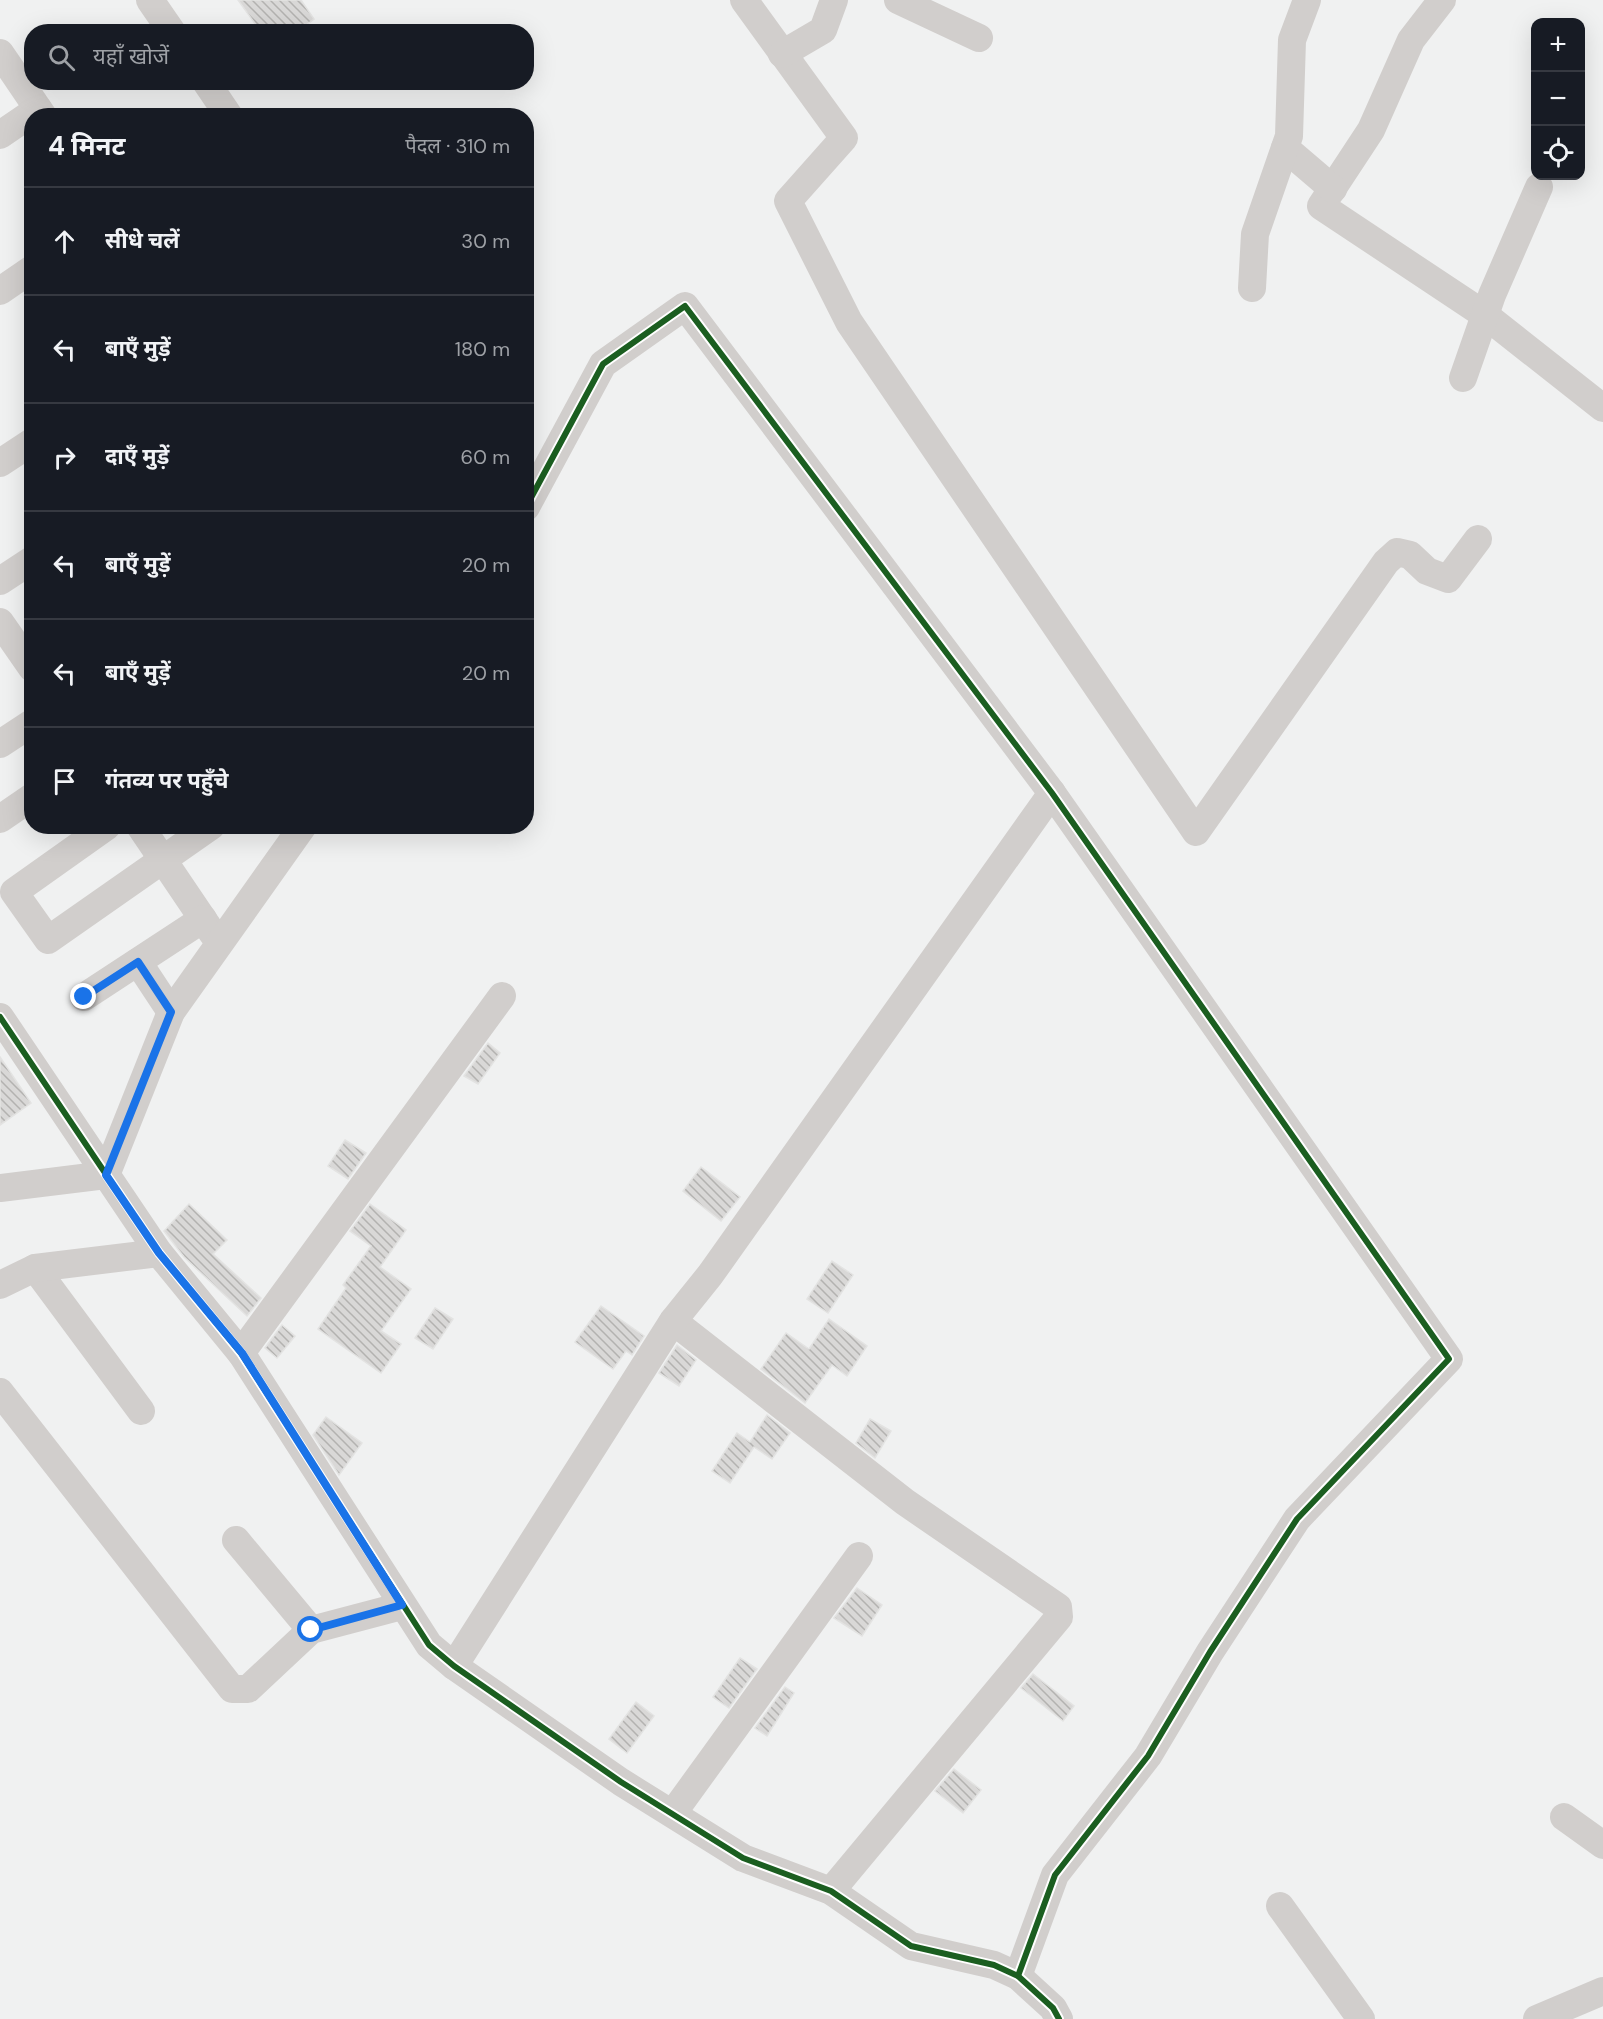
<!DOCTYPE html>
<html lang="hi">
<head>
<meta charset="utf-8">
<style>
	:root { --surface:#171b24; --page:#20242c; --text:#f1f3f6; --muted:#9ea1a6; --line:#363941 }
	body { margin:0; font-family:"DM Sans","Noto Sans Devanagari",sans-serif; background:var(--page); color:var(--text) }
	.controls { position:absolute; right:18px; top:18px; display:grid; overflow:hidden; border-radius:12px; box-shadow:0 6px 24px #0002 }
	.controls button { width:54px; height:54px; display:grid; place-items:center; padding:0; border:0; border-bottom:2px solid var(--line); background:var(--surface); color:var(--text); font:30px sans-serif }
	.stop { position:absolute; width:18px; height:18px; margin:-14px; border:4px solid #1a73e8; border-radius:50%; background:#fff }
	.stop.end { background:#1a73e8; border-color:#fff; box-shadow:0 2px 6px #0008 }
	.list { margin:0; padding:0; list-style:none }
	h2 { display:flex; justify-content:space-between; align-items:center; height:78px; margin:0; padding:0 24px; font-size:26px }
	h2 small { font-size:20px; font-weight:400; color:var(--muted) }
	.list li { display:grid; grid-template-columns:39px 1fr auto; gap:18px; align-items:center; box-sizing:border-box; height:108px; padding:0 24px; border-top:2px solid var(--line) }
	.list b { display:block; font-size:22px; white-space:nowrap }
	.list em { font-size:20px; font-style:normal; color:var(--muted) }
	.icon { flex:none; width:33px; height:33px; fill:none; stroke:currentColor; stroke-width:2; stroke-linecap:round; stroke-linejoin:round }
	.map { position:relative; flex:none; width:1603px; height:2019px; overflow:hidden }
	.search { position:absolute; background:var(--surface); box-shadow:0 6px 24px #0002; left:24px; top:24px; width:510px; height:66px; display:flex; align-items:center; gap:15px; box-sizing:border-box; padding:0 21px; border-radius:24px; color:var(--muted); font-size:22px }
	.panel { position:absolute; background:var(--surface); box-shadow:0 6px 24px #0002; left:24px; top:108px; width:510px; height:726px; border-radius:24px }
	.map>svg:first-child { display:block }
	.building { fill:url(#building-back-hatch); stroke:#e3e3e2; stroke-width:1.5 }
	.lines { fill:none; stroke-linecap:round; stroke-linejoin:round }
	.minor { stroke:#d1cecc; stroke-width:28 }
	.cycleway-casing { stroke:#fff; stroke-width:10 }
	.cycleway { stroke:#1b5e20; stroke-width:6 }
	.route { stroke:#1a73e8; stroke-width:8 }
</style>
</head>
<body>
<div class="map">
<svg width="1603" height="2019" viewBox="0 0 1603 2019">
	<defs>
		<pattern id="building-back-hatch" width="6" height="6" patternUnits="userSpaceOnUse" patternTransform="scale(1.5)"><rect width="6" height="6" fill="#d9d8d7"/><path d="M-1 5l2 2M0 0l6 6M5-1l2 2" fill="none" stroke="#b3b2b0"/></pattern>
	</defs>
	<rect width="100%" height="100%" fill="#f0f1f1"/>
	<g class="building">
		<path d="M238,0H301L314,19L297,32H261Z"/>
		<path d="M488,1043L500,1053L478,1084L464,1076Z"/>
		<path d="M0,1057L31,1103L0,1125Z"/>
		<path d="M345,1140L366,1153L348,1179L328,1166Z"/>
		<path d="M701,1167L740,1197L721,1221L683,1191Z"/>
		<path d="M189,1204L227,1240L213,1254L261,1298L247,1316L184,1257L164,1231Z"/>
		<path d="M370,1204L406,1230L380,1267L411,1289L381,1331L401,1344L381,1373L318,1329L346,1288L343,1285L371,1246L350,1231Z"/>
		<path d="M832,1261L853,1275L828,1313L807,1299Z"/>
		<path d="M601,1306L644,1336L632,1355L626,1351L613,1369L575,1342Z"/>
		<path d="M435,1308L453,1319L433,1349L415,1338Z"/>
		<path d="M829,1319L867,1346L847,1376L832,1365L805,1403L761,1369L786,1333L809,1349Z"/>
		<path d="M282,1325L295,1336L277,1358L265,1348Z"/>
		<path d="M677,1345L696,1360L679,1386L659,1373Z"/>
		<path d="M767,1415L790,1433L772,1459L754,1447L730,1483L712,1471L737,1433L750,1442Z"/>
		<path d="M326,1417L362,1443L339,1475L313,1435Z"/>
		<path d="M870,1419L891,1431L875,1458L856,1443Z"/>
		<path d="M857,1588L882,1605L862,1636L834,1618Z"/>
		<path d="M740,1658L757,1669L729,1708L713,1697Z"/>
		<path d="M1033,1674L1074,1706L1063,1721L1021,1688Z"/>
		<path d="M785,1687L794,1693L767,1736L755,1728Z"/>
		<path d="M636,1702L654,1716L627,1753L609,1739Z"/>
		<path d="M954,1769L981,1790L963,1813L935,1791Z"/>
	</g>
	<g class="lines">
		<g class="minor">
			<path d="M150,0L172,32"/>
			<path d="M744,0L844,138L788,201L849,322L1196,832L1386,562L1397,552L1410,555L1427,571L1448,579L1478,539"/>
			<path d="M898,0L979,38"/>
			<path d="M1442,0L1411,40L1371,130L1321,206L1485,315L1603,408"/>
			<path d="M0,53L43,116"/>
			<path d="M782,54L823,30L834,0"/>
			<path d="M206,82L229,116"/>
			<path d="M0,135L38,109"/>
			<path d="M1285,148L1333,189"/>
			<path d="M1252,288L1255,234L1289,136L1292,40L1307,0"/>
			<path d="M0,291L32,269"/>
			<path d="M1463,378L1492,295L1539,187"/>
			<path d="M0,463L32,442"/>
			<path d="M526,507L603,364L685,306L1052,793L1449,1359L1297,1519L1210,1652L1148,1756L1055,1875L1018,1976"/>
			<path d="M0,581L32,560"/>
			<path d="M0,622L32,668"/>
			<path d="M0,744L32,723"/>
			<path d="M0,819L32,797"/>
			<path d="M107,826L14,892L48,940L211,826"/>
			<path d="M140,826L213,934"/>
			<path d="M138,962L171,1012"/>
			<path d="M84,997L203,919"/>
			<path d="M0,1017L159,1253L241,1353L429,1645L454,1666L621,1782L743,1858L831,1891L911,1946L994,1965L1018,1976L1053,2008L1059,2019"/>
			<path d="M0,1188L106,1175L171,1012L303,826"/>
			<path d="M35,1268L141,1411"/>
			<path d="M0,1285L35,1268L159,1253"/>
			<path d="M673,1321L905,1502L1058,1607L1059,1617L831,1891"/>
			<path d="M241,1353L502,996"/>
			<path d="M0,1392L232,1689H248L311,1630L402,1606"/>
			<path d="M236,1540L311,1630"/>
			<path d="M454,1666L673,1321L710,1275L1052,793"/>
			<path d="M673,1813L859,1556"/>
			<path d="M1564,1817L1603,1845"/>
			<path d="M1280,1906L1361,2019"/>
			<path d="M1537,2019L1603,1991"/>
		</g>
		<defs>
			<g id="cycleway">
				<path d="M526,507L603,364L685,306L1052,793L1449,1359L1297,1519L1210,1652L1148,1756L1055,1875L1018,1976"/>
				<path d="M0,1017L159,1253L241,1353L429,1645L454,1666L621,1782L743,1858L831,1891L911,1946L994,1965L1018,1976L1053,2008L1059,2019"/>
			</g>
		</defs>
		<use href="#cycleway" class="cycleway-casing"/>
		<use href="#cycleway" class="cycleway"/>
	</g>
	<g class="lines">
		<path class="route" d="M84,997L138,962L171,1012L106,1175L159,1253L242,1353L402,1605L311,1630"/>
	</g>
</svg>
<div class="controls">
<button>+</button>
<button>−</button>
<button><svg class="icon" aria-label="locate" viewBox="0 0 24 24"><circle cx="12" cy="12" r="6"/><path d="M12 2v4M12 18v4M2 12h4M18 12h4"/></svg></button>
</div>
<div class="stop" style="left:311px;top:1630px"></div>
<div class="stop end" style="left:84px;top:997px"></div>
<div class="search"><svg class="icon" aria-label="search" viewBox="0 0 24 24"><circle cx="10" cy="10" r="6"/><path d="M15 15l6 6"/></svg>यहाँ खोजें</div>
<section class="panel">
<h2>4 मिनट<small>पैदल · 310 m</small></h2>
<ul class="list">
<li><svg class="icon" aria-label="ahead" viewBox="0 0 24 24"><path d="M12 20V5M6 11l6-6 6 6"/></svg><div><b>सीधे चलें</b></div><em>30 m</em></li>
<li><svg class="icon" aria-label="left" viewBox="0 0 24 24"><path d="M17 20v-9H6M10 6l-5 5 5 5"/></svg><div><b>बाएँ मुड़ें</b></div><em>180 m</em></li>
<li><svg class="icon" aria-label="right" viewBox="0 0 24 24"><path d="M7 20v-9h11M14 6l5 5-5 5"/></svg><div><b>दाएँ मुड़ें</b></div><em>60 m</em></li>
<li><svg class="icon" aria-label="left" viewBox="0 0 24 24"><path d="M17 20v-9H6M10 6l-5 5 5 5"/></svg><div><b>बाएँ मुड़ें</b></div><em>20 m</em></li>
<li><svg class="icon" aria-label="left" viewBox="0 0 24 24"><path d="M17 20v-9H6M10 6l-5 5 5 5"/></svg><div><b>बाएँ मुड़ें</b></div><em>20 m</em></li>
<li><svg class="icon" aria-label="arrive" viewBox="0 0 24 24"><path d="M6 21V4h12l-3 4 3 4H6"/></svg><div><b>गंतव्य पर पहुँचे</b></div></li>
</ul>
</section>
</div>
</body>
</html>
